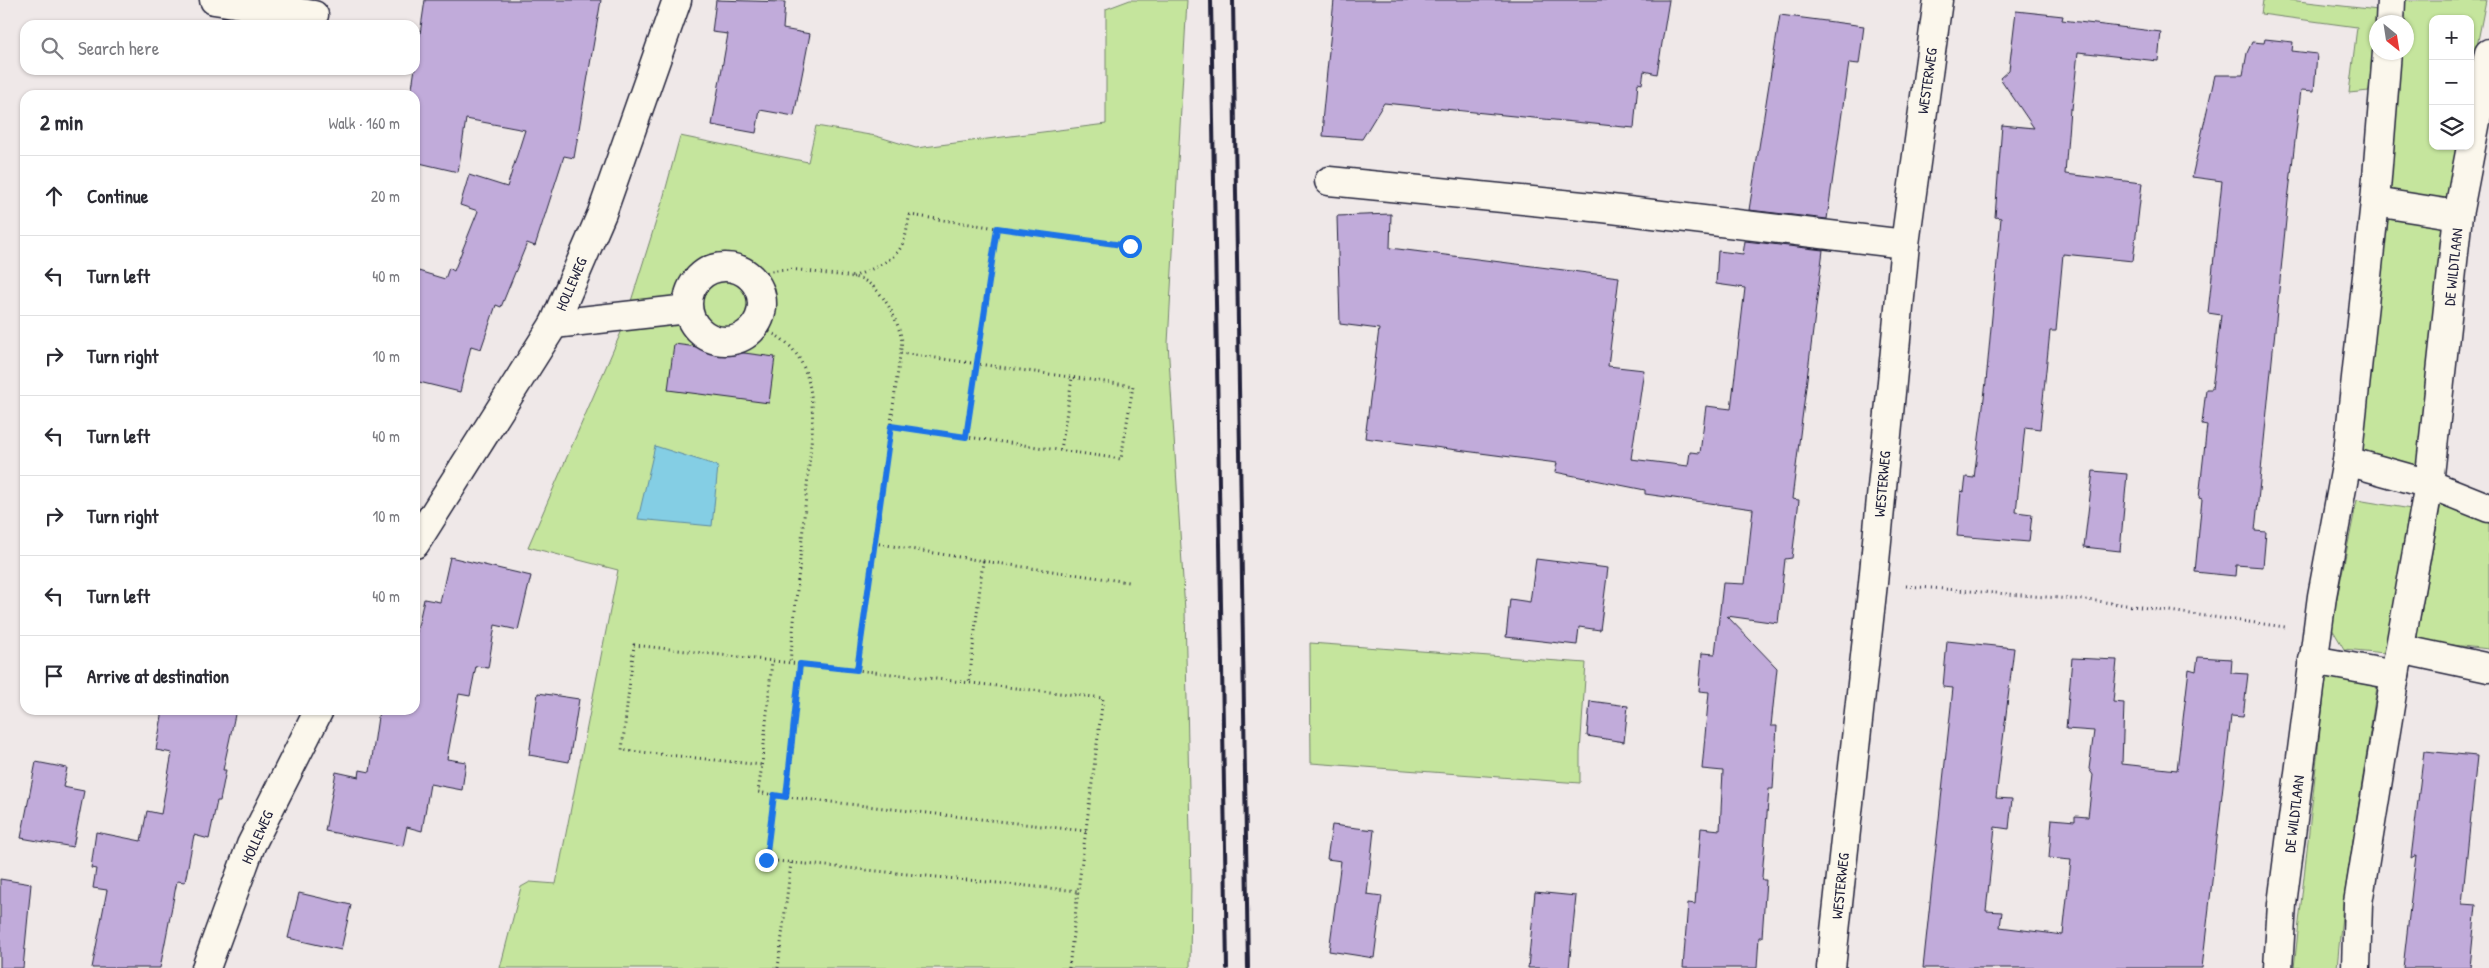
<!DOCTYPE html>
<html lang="en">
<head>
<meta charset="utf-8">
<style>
	:root { --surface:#fff; --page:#f7f7f7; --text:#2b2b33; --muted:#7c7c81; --line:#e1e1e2 }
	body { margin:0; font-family:"Patrick Hand",sans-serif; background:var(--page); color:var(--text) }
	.controls { position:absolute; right:15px; top:15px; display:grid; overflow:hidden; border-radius:10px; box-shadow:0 1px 4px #0004 }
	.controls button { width:45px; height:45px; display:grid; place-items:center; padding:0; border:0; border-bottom:1px solid var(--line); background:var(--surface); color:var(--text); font:25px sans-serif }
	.compass { position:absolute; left:2369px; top:15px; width:45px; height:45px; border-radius:50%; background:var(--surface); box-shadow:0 1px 4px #0004; rotate:150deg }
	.stop { position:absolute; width:15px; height:15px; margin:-11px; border:4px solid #1a73e8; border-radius:50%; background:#fff }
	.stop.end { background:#1a73e8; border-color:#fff; box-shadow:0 1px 5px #0008 }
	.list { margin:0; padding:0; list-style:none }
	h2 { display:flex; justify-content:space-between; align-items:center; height:65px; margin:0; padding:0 20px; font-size:21px }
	h2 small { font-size:16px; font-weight:400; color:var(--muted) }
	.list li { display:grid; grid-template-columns:32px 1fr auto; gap:15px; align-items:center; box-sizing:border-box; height:80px; padding:0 20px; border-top:1px solid var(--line) }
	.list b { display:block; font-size:19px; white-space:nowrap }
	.list em { font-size:16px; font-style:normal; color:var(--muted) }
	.icon { flex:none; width:28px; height:28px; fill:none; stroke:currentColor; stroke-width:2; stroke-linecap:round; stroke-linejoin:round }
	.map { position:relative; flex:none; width:2489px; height:968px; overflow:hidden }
	.search { position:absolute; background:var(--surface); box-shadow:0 1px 4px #0004; left:20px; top:20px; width:400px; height:55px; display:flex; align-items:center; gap:12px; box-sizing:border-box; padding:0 18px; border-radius:15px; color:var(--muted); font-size:19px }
	.panel { position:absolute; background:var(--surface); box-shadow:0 1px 4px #0004; left:20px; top:90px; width:400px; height:625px; border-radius:15px }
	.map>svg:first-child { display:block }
	.green { fill:#c5e59d; stroke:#74846c }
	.water { fill:#84cee4; stroke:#5d89a0 }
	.building { fill:#c1abda; stroke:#22223b }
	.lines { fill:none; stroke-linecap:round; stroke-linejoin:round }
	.minor-casing { stroke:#22223b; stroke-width:31 }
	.path { stroke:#22223b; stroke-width:3; stroke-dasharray:1 4; stroke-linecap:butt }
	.minor { stroke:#fbf7ec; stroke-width:28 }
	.rail { stroke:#22223b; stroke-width:4 }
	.route { stroke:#1a73e8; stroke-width:6 }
	.labels { text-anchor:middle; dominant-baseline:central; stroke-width:4; stroke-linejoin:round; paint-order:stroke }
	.street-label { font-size:15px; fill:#22223b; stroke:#fbf7ec }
</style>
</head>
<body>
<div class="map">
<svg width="2489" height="968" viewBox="0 0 2489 968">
	<rect width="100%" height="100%" fill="#efe8e8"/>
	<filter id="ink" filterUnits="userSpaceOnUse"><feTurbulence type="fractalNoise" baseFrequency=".02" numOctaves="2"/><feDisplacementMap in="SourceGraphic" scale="10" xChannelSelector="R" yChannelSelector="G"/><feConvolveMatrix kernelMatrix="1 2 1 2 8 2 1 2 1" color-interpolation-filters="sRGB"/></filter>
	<g filter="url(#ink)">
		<g class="green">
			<path d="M1130,0H1187L1168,343L1185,611L1191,879L1190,968H500L521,887L530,882L556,884L618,570L528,547L622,330L663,199L680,136L808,162L816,126L876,136L916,148L1106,124V9Z"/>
			<path d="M2263,0H2289L2378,10L2369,91L2349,93L2357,27L2261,14Z"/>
			<path d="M2404,0H2486L2470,82V19H2433V146H2458L2447,200L2389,191L2400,53L2406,52V22H2402Z"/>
			<path d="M2388,219L2442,226L2418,470L2356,454Z"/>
			<path d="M2357,500L2411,509L2395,629L2385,653L2344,649L2331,627Z"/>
			<path d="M2441,503L2489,523V649L2416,641Z"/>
			<path d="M1310,643L1586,663L1580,753V783L1311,763Z"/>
			<path d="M2326,676L2377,687L2343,904L2337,968H2294Z"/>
		</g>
		<path class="water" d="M655,446L718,466L712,526L638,519Z"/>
		<g class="building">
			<path d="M425,0H601L574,158L564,156L535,246L527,243L501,307L496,305L481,349L471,346L460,392L415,381V270L445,279L449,268L454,271L478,211L460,205L469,175L507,187L525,130L466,119L458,172L415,162V95H411Z"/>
			<path d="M716,0L785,2L783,29L810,34L794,116L760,110L756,133L712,125L728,34L712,32Z"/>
			<path d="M1334,0H1669L1657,74L1644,71L1642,84L1638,83L1634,128L1384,103L1362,139L1323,136L1324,122H1322Z"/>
			<path d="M2016,11L2063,16L2062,20L2161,32L2158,61L2078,52L2072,109H2070L2065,174L2142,183L2133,261L2063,254L2056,331H2050L2040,429L2025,427L2016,512L2032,514L2029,542L1957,536L1961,491L1964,492L1966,477L1974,478L1986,382L2001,218L1995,217L2002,125L2034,128L2000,78L2009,70Z"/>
			<path d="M1780,15L1864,26L1859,64L1849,63L1827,219L1749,210Z"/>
			<path d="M222,17L275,25H221Z"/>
			<path d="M2265,39L2293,42L2292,51L2317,54L2314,91L2301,90L2288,200L2255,531L2266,532L2263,567L2236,565L2235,576L2195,572L2202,499L2199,498L2207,425L2202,424L2206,389H2212L2221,315L2208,313L2222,181L2192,177L2215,75H2243L2247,53L2252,42L2264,43Z"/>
			<path d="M1391,214L1390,248L1619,277L1608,366L1644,370L1631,459L1688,466L1690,452L1700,453L1706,406L1731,409L1745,288L1716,284L1718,251L1743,254L1745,241L1823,250L1792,499L1799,500L1792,558L1785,559L1778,623L1727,616L1777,668L1771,726H1777L1773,789H1769L1762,877L1763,880H1766L1762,937H1759L1757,968H1683L1688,903L1695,904L1701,828L1720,830L1723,771L1702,769L1709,692L1699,691L1702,653L1715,654L1723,583L1745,584L1753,509L1645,494V490L1555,472L1557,463L1365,438L1379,329L1340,324L1337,216Z"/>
			<path d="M674,344L775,357L769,403L668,390Z"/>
			<path d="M2093,471L2127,474L2120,551L2084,547Z"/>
			<path d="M450,557L531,576L518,630L495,625L488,668L476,666L470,696L459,694L447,759L466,762L462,790L430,784L422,831L407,827L403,846L325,831L336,772L359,777L360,770L370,772L379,710H415V640L424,599L440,602Z"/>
			<path d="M1536,559L1608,568L1600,630L1579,627L1577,645L1506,637L1510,599L1530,602Z"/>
			<path d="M1947,641L2014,648L1996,798L2012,799L2009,829L1995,827L1986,911L2002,912L2000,927L2063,935L2071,860L2049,858L2052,819L2075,821V816L2088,817L2093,775L2089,769L2094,731L2066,729L2072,658L2117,660L2113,702L2124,703L2122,764L2177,770L2189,669L2196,671L2198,657L2232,659L2231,673L2248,674L2243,717L2231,716L2202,968H1923L1953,688L1943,687Z"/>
			<path d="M538,693L579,699L569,762L529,755Z"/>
			<path d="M1590,701L1628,706L1624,742L1587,736Z"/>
			<path d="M163,710H236L223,770H226L220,801H217L209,839L194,835L185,882L177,881L160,968H92L107,890L93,888L96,869L91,868L96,832L141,841L147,811L161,814L172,753L156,750Z"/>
			<path d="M2424,751L2477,756L2462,904L2476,905L2470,968H2403L2416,855L2411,858Z"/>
			<path d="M36,762L67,768L63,787L84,791L73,847L21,838Z"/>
			<path d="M1332,825L1374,830L1367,894L1382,896L1374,958L1329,951L1341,861L1327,859Z"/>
			<path d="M0,879L31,884L23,968H0Z"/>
			<path d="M1535,892L1576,896L1569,968H1528Z"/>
			<path d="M299,893L351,905L341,950L288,938Z"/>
		</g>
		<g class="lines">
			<defs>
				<g id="minor">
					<path d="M214,0L314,15"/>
					<path d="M2390,22L2391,0"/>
					<path d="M1329,181L1603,208L1905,244"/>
					<path d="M2375,202L2458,215"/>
					<circle cx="725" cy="304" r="37"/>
					<path d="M554,324L688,309"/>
					<path d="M2347,461L2429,484L2489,508"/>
					<path d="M415,544L554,324L602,213L677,0"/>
					<path d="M2400,649L2489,668"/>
					<path d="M2313,660L2395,675"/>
					<path d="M206,968L251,845L319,710"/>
					<path d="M1831,968L1873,583L1905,244L1938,0"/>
					<path d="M2278,968L2282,904L2322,596L2347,461L2375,202L2387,52"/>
					<path d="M2356,968L2358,903L2395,675L2429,484L2458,215L2489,53"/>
				</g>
			</defs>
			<use href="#minor" class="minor-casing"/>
			<g class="path">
				<path d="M853,277C869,270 894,262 902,245C907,236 907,224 910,215L997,228"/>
				<path d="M753,279C777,265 793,269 820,273C833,275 848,275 861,279C883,288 898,320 902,341L857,670L800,664L787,797L774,795L766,860L1078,891L1103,698L857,670"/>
				<path d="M756,325C764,329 773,333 780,338C811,359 814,400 812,434L790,663"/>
				<path d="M891,426L1121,459L1133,386L901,353"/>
				<path d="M966,437L997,228L1130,246"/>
				<path d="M1061,450L1072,378"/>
				<path d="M874,543L983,561L969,683"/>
				<path d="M983,561L1128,582"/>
				<path d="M1906,586L2097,601L2285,627"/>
				<path d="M762,765L772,661"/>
				<path d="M774,795L758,792L762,765L622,750L634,645L800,664"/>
				<path d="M787,797L1086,831"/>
				<path d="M778,968L791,863"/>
				<path d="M1069,968L1078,891"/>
			</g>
			<use href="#minor" class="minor"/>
			<g class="rail">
				<path d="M1211,0L1227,968"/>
				<path d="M1233,0L1248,968"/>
			</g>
		</g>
	</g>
	<g class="lines" filter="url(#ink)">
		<path class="route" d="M766,860L774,795L786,797L800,664L857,670L891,426L966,437L997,228L1130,246"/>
	</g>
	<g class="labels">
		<g class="street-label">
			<text transform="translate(1927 81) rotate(-82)">WESTERWEG</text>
			<text transform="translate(2453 267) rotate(-84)">DE WILDTLAAN</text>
			<text transform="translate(571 284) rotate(-67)">HOLLEWEG</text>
			<text transform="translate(1882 484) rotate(-85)">WESTERWEG</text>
			<text transform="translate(2294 814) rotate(-83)">DE WILDTLAAN</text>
			<text transform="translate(257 837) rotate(-66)">HOLLEWEG</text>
			<text transform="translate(1840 886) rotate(-84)">WESTERWEG</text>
		</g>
	</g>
</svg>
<div class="controls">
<button>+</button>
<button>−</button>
<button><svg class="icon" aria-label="layers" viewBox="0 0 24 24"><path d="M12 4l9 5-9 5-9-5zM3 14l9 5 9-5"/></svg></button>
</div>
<svg class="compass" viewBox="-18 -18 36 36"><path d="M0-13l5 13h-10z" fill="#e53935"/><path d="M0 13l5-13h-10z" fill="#7c7c81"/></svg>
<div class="stop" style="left:1130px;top:246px"></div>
<div class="stop end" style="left:766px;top:860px"></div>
<div class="search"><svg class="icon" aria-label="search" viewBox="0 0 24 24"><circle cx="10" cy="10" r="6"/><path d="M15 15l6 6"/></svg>Search here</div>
<section class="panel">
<h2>2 min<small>Walk · 160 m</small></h2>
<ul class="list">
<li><svg class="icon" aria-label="ahead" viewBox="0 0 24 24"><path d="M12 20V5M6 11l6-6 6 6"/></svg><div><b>Continue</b></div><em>20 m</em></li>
<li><svg class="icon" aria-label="left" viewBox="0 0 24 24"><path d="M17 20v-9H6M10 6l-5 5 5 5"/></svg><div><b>Turn left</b></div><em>40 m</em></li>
<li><svg class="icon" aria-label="right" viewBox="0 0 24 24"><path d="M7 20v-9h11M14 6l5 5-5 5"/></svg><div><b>Turn right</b></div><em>10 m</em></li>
<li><svg class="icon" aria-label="left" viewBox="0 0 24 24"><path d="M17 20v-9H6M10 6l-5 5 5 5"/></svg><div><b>Turn left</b></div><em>40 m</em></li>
<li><svg class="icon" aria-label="right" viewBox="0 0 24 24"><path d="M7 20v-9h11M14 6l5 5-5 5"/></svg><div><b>Turn right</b></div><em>10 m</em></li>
<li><svg class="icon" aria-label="left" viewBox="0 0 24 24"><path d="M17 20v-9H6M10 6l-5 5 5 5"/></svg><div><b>Turn left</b></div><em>40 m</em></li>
<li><svg class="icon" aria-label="arrive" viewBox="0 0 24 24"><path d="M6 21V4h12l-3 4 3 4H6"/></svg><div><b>Arrive at destination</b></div></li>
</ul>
</section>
</div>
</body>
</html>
